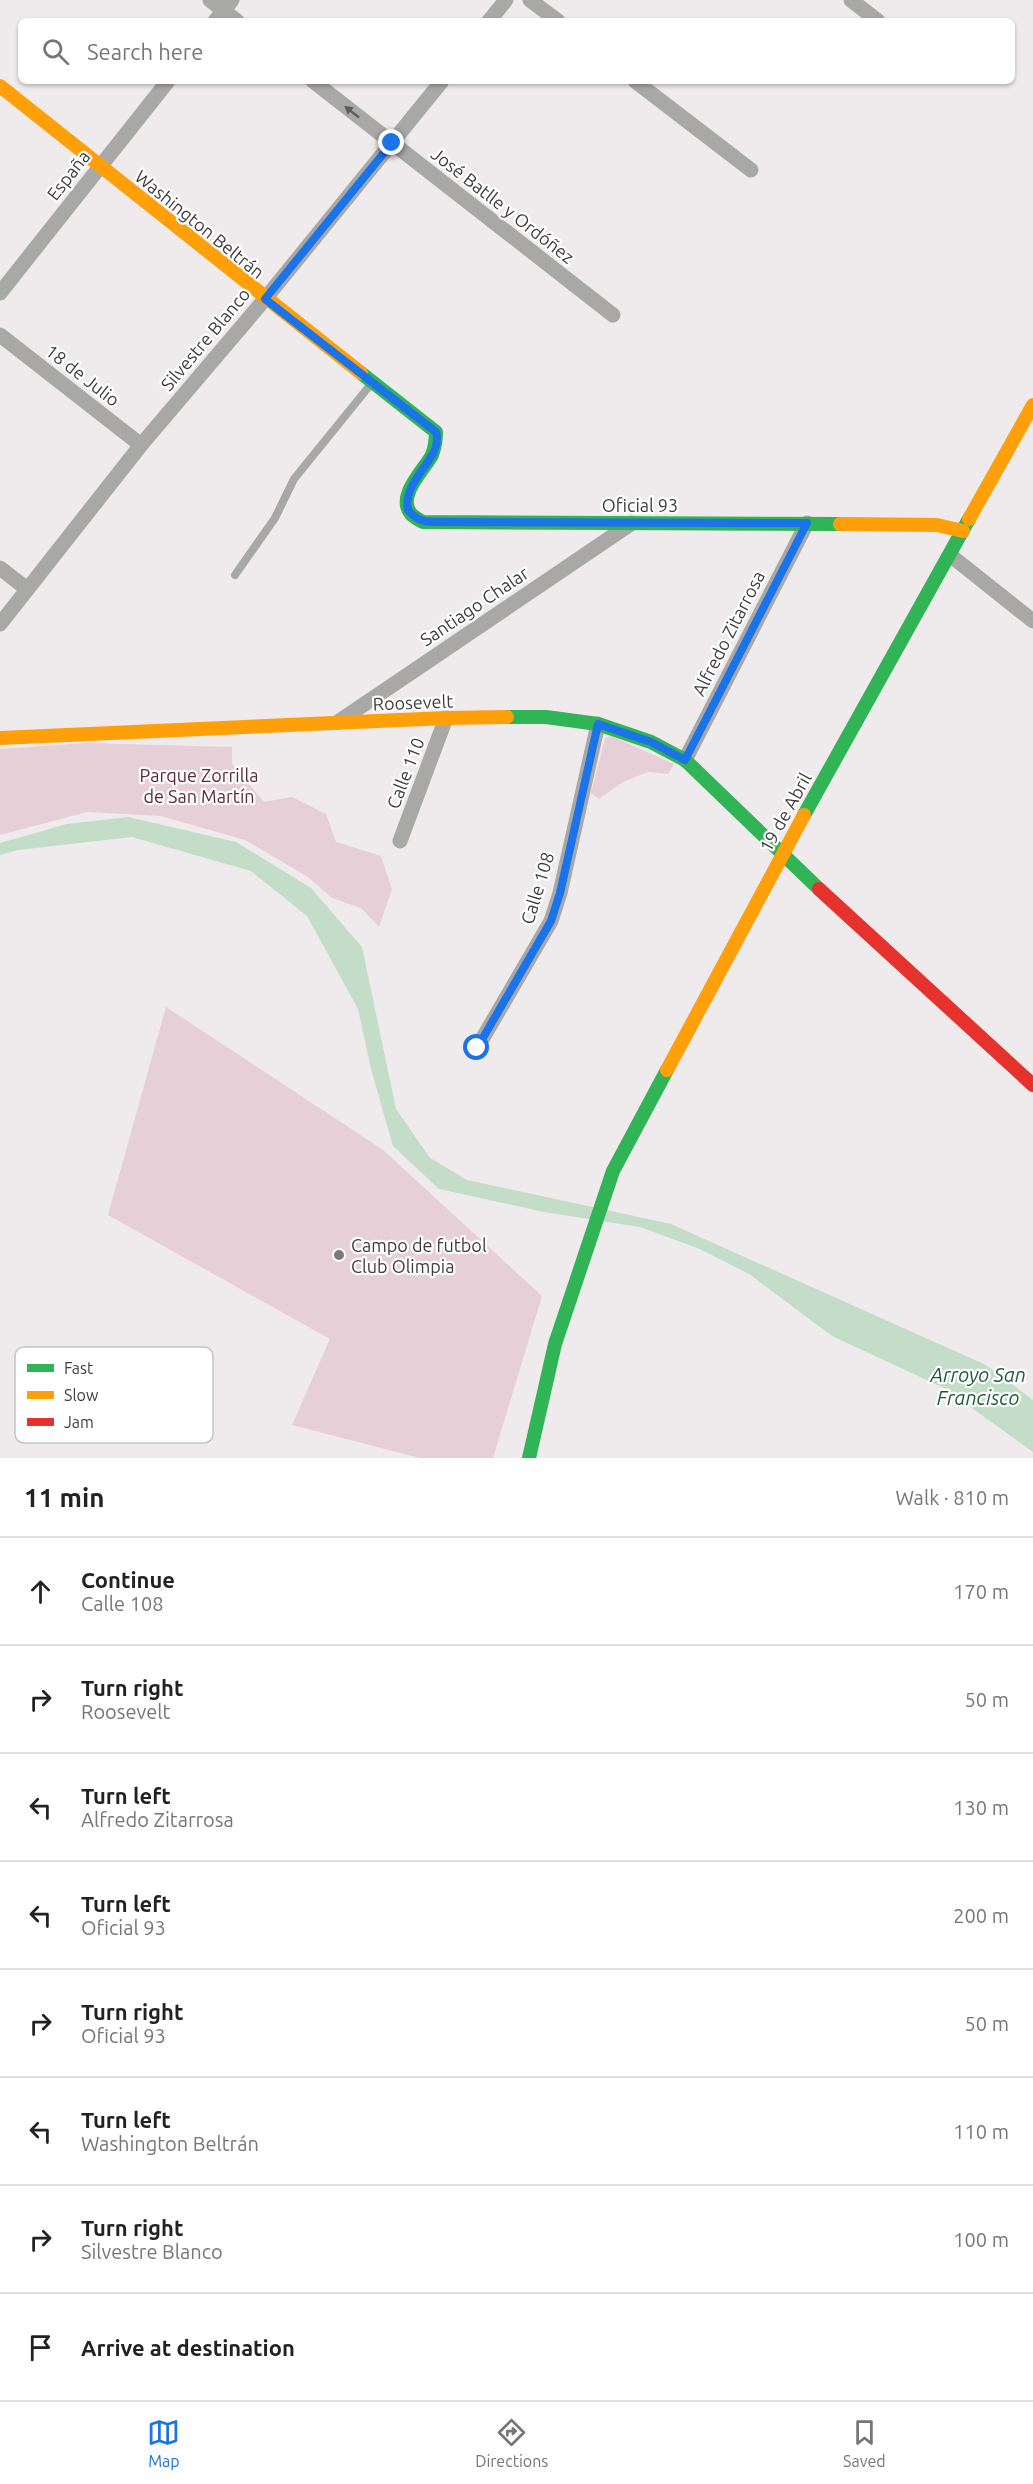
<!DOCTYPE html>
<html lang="en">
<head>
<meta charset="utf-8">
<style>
	:root { --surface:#fff; --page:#f6f6f6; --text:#222; --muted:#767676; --line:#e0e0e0; --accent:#1a73e8 }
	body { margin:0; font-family:Ubuntu,sans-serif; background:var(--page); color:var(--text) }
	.stop { position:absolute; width:18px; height:18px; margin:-14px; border:4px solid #1a73e8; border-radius:50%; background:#fff }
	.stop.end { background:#1a73e8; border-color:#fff; box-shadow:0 2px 6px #0008 }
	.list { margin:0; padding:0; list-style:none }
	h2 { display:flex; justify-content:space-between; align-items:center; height:78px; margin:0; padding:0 24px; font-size:26px }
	h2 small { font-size:20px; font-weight:400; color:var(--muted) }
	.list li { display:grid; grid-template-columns:39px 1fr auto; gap:18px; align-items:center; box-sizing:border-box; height:108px; padding:0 24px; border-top:2px solid var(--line) }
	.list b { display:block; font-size:22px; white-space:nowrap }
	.list p { margin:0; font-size:20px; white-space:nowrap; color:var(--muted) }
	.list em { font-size:20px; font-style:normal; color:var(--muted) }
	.icon { flex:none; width:33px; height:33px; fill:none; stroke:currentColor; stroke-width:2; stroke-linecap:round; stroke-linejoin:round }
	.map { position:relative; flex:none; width:1033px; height:1458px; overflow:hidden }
	.search { position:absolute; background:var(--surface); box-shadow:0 2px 4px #0004; left:18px; right:18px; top:18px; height:66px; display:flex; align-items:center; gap:15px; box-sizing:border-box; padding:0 21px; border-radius:9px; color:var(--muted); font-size:22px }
	.sheet { height:942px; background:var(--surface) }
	nav { display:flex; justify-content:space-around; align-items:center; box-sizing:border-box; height:84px; border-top:2px solid var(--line); background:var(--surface); font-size:16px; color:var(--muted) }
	nav a { display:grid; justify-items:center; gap:3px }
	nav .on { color:var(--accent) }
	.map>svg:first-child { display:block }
	.green { fill:#e6cfd6 }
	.water { fill:#c3ddc8 }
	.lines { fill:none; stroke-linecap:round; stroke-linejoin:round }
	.lane { stroke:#a8a8a7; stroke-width:8 }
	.street { stroke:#a8a8a7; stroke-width:15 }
	.fast { stroke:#30b455; stroke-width:14 }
	.slow { stroke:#ff9f0a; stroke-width:14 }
	.jam { stroke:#e5322d; stroke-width:14 }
	.oneway { fill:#5f5c5d }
	.route { stroke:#1a73e8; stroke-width:8 }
	.poi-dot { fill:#7d797a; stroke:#fff; stroke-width:2 }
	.labels { text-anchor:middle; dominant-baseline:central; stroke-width:4.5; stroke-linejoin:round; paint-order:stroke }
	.street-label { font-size:18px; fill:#403c3d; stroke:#fff }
	.park-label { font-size:18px; fill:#61263c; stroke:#fff }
	.poi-label { font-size:18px; fill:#403c3d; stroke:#fff; text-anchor:start }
	.water-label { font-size:20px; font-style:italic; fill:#205b34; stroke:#fff }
	.key { fill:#fff; stroke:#c6c4c5; stroke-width:1.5 }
	.key-label { font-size:16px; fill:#403c3d }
</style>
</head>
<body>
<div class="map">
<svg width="1033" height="1458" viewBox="0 0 1033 1458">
	<rect width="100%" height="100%" fill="#efeaeb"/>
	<g class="green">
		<path d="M611,736L674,764L668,774L648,772L623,782L599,799L591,793L605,738Z"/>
		<path d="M87,743L232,747V764L264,802L292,797L326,814L336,842L381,856L392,889L379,927L361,908L332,898L308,877L245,840L161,816L87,812L0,835V749Z"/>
		<path d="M166,1007L383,1150L542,1296L493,1458H420L292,1425L330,1339L108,1215Z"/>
	</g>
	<path class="water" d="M128,817L236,842L311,888L362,947L396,1109L430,1158L467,1180L671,1224L986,1365L1033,1400V1452L944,1388L832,1336L749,1274L700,1249L640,1227L544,1212L439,1189L393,1146L371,1069L358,1009L307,916L251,871L132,837L18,850L0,855V843L67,824Z"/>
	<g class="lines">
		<path class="lane" d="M235,575L275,518L294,479L371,384"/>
		<g class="street">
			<path d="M210,0L237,21"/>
			<path d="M530,0L558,21"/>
			<path d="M851,0L878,21"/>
			<path d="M215,21L232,0"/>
			<path d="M489,21L506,0"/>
			<path d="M313,81L613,315"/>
			<path d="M635,81L751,170"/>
			<path d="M0,293L168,81"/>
			<path d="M0,335L141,445"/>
			<path d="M950,555L1033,621"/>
			<path d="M0,568L27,589"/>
			<path d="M0,624L141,445L265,299L442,81"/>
			<path d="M338,722L632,523"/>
			<path d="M685,760L807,523"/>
			<path d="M400,841L446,718"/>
			<path d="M477,1048L551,921L560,893L598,724"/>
		</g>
		<g class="fast">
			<path d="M361,373L436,432C436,441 435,447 432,455C424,470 396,496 411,514C414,517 419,520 423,522L840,524"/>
			<path d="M507,717H546L598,724L651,742L685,760L819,889"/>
			<path d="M804,815L969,519"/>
			<path d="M529,1458L555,1344L613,1171L667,1070"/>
		</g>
		<g class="slow">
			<path d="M0,86L361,373"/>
			<path d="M969,519L1033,405"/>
			<path d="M840,524L937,525L963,531"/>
			<path d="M0,738L446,718L507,717"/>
			<path d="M667,1070L804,815"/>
		</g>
		<path class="jam" d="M819,889L1033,1085"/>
	</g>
	<defs><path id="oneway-solid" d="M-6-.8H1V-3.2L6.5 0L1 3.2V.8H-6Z" transform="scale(1.5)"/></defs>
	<use class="oneway" href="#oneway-solid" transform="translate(352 112) rotate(-142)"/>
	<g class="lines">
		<path class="route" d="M392,143L265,299L436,432C444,459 402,478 408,510C416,519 422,522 434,522L807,523L685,760L651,742L598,724L560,893L551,921L477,1048"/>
	</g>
	<circle class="poi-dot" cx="339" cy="1255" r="6"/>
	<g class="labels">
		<g class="street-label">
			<text transform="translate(68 175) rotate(-52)">España</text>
			<text transform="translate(503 205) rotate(38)">José Batlle y Ordóñez</text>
			<text transform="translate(200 224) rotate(39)">Washington Beltrán</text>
			<text transform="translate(205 339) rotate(-50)">Silvestre Blanco</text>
			<text transform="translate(83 375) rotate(38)">18 de Julio</text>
			<text x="640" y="505">Oficial 93</text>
			<text transform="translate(474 606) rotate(-34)">Santiago Chalar</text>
			<text transform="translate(728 633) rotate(-63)">Alfredo Zitarrosa</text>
			<text transform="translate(413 702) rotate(-2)">Roosevelt</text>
			<text transform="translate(405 773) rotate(-69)">Calle 110</text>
			<text transform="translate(785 812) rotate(-61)">19 de Abril</text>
			<text transform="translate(537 888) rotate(-73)">Calle 108</text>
		</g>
		<g class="park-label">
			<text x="199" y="775">Parque Zorrilla<tspan x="199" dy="21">de San Martín</tspan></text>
		</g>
		<g class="poi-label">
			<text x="351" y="1245">Campo de futbol<tspan x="351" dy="21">Club Olimpia</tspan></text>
		</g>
		<g class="water-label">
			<text x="978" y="1374">Arroyo San<tspan x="978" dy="23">Francisco</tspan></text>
		</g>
	</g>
	<rect x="15" y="1347" width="198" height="96" rx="9" class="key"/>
	<rect x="27" y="1364" width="27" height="8" fill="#30b455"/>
	<rect x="27" y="1391" width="27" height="8" fill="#ff9f0a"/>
	<rect x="27" y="1418" width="27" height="8" fill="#e5322d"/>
	<g class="key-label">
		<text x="64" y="1374">Fast</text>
		<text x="64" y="1401">Slow</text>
		<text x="64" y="1428">Jam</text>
	</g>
</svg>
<div class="stop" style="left:477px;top:1048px"></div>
<div class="stop end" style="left:392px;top:143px"></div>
<div class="search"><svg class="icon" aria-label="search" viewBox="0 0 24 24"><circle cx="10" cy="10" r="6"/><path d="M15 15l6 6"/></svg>Search here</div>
</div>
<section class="sheet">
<h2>11 min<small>Walk · 810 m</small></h2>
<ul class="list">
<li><svg class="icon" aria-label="ahead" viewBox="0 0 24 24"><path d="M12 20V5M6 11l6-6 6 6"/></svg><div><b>Continue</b><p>Calle 108</p></div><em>170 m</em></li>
<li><svg class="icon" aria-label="right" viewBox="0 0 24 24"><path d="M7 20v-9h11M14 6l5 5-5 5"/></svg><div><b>Turn right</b><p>Roosevelt</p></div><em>50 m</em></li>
<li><svg class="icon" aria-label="left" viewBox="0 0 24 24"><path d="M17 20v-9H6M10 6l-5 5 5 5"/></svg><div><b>Turn left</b><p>Alfredo Zitarrosa</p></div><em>130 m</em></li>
<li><svg class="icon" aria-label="left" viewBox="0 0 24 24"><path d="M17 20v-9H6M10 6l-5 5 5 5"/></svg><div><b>Turn left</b><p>Oficial 93</p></div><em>200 m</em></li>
<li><svg class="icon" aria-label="right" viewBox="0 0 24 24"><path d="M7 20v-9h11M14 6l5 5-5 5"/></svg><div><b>Turn right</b><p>Oficial 93</p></div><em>50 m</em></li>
<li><svg class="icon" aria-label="left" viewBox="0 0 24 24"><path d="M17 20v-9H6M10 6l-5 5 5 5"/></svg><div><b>Turn left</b><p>Washington Beltrán</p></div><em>110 m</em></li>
<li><svg class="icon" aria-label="right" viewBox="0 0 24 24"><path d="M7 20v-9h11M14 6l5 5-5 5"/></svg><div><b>Turn right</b><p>Silvestre Blanco</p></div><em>100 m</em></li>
<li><svg class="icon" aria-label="arrive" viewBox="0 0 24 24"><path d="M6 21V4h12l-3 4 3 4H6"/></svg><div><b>Arrive at destination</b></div></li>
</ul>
</section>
<nav>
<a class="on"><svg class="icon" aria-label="map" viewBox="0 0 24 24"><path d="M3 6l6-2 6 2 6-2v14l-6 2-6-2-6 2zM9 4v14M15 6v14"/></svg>Map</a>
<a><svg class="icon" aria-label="directions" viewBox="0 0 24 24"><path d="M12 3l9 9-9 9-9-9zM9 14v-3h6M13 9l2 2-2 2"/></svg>Directions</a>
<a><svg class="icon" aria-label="saved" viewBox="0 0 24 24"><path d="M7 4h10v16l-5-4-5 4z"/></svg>Saved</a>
</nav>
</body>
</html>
